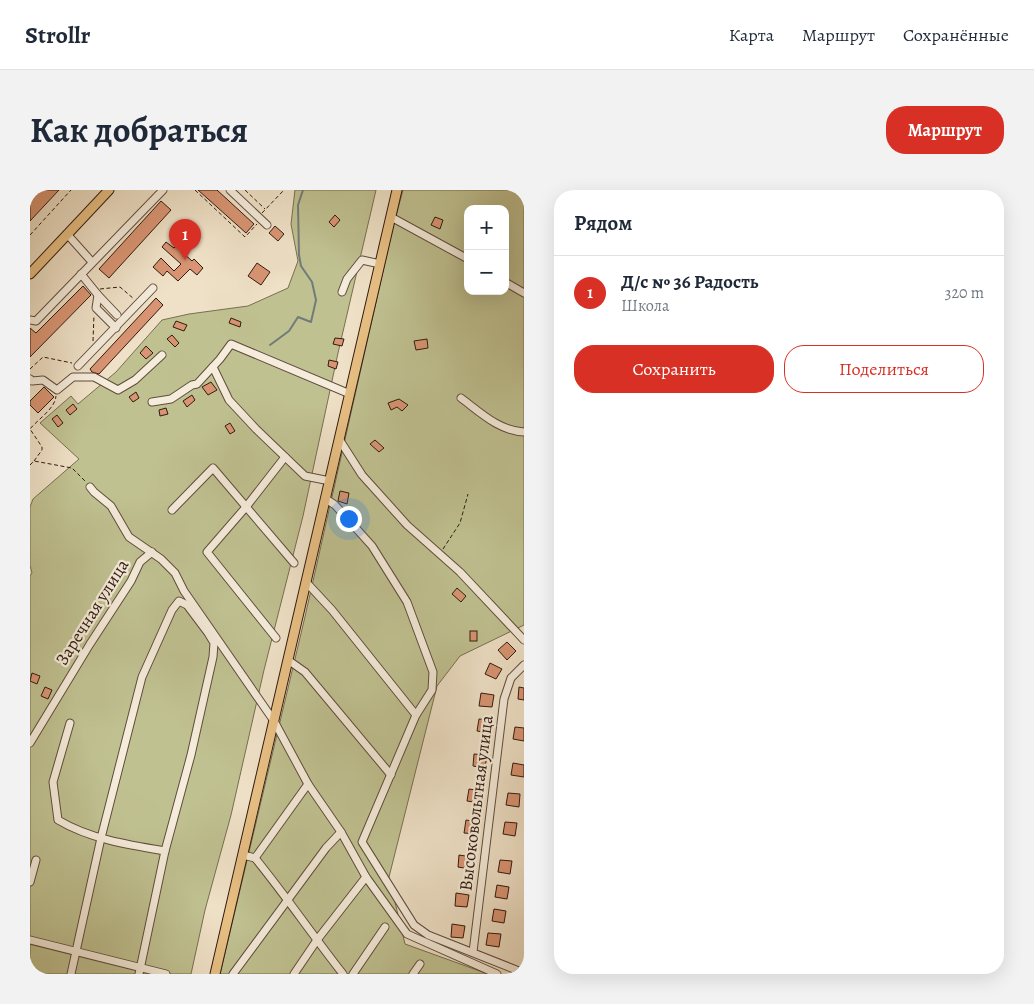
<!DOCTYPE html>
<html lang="ru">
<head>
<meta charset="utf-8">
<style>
	:root { --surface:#fff; --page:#f2f2f3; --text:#1f2937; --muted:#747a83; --line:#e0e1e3; --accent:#d93025 }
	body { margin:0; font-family:Alegreya,serif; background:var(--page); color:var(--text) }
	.controls { position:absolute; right:15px; top:15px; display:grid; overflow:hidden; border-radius:10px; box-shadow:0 5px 20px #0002 }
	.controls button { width:45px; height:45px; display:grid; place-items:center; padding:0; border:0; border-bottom:1px solid var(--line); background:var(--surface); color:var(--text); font:25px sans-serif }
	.you { position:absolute; left:318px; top:328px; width:18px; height:18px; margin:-12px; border:4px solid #fff; border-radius:50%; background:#1a73e8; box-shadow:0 0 0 8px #1a73e833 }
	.badge { display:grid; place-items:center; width:32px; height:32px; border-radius:50%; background:var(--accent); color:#fff; font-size:16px; font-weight:700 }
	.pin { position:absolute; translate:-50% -41px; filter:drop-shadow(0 1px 2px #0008) }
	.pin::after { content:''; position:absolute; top:26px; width:18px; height:15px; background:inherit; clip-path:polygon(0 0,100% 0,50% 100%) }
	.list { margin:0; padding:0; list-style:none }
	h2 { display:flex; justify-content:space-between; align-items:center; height:65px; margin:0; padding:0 20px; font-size:21px }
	h2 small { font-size:16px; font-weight:400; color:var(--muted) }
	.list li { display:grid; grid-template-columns:32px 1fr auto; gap:15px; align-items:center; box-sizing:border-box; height:75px; padding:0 20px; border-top:1px solid var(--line) }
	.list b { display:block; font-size:19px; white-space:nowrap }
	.list p { margin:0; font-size:16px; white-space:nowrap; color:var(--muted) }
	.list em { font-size:16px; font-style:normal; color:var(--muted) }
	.actions { display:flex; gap:10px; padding:15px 20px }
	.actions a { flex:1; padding:11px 0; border:1px solid var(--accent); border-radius:20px; text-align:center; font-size:18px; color:var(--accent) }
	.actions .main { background:var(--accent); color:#fff }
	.map { position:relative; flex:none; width:494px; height:784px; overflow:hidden; border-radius:20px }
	header { display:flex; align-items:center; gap:30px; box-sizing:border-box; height:70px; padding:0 25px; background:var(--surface); border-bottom:1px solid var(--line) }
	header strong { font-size:24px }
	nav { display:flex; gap:28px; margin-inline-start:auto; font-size:18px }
	.intro { display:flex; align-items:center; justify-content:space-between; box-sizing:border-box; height:120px; padding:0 30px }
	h1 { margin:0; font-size:35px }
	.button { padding:12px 22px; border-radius:20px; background:var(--accent); color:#fff; font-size:18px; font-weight:700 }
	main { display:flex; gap:30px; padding:0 30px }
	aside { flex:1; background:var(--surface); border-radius:20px; box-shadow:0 5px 20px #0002 }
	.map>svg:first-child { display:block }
	.green { fill:#c0c191; stroke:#786e50; fill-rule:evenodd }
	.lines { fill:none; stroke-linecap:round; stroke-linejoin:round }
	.stream { stroke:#737b7a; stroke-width:2 }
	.building { fill:#d99573; stroke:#311a10 }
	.minor-casing { stroke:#604c3e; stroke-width:9 }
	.major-casing { stroke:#311a10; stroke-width:11 }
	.path { stroke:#311a10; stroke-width:1; stroke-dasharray:4 2.5; stroke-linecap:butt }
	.minor { stroke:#f5ecdb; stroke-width:7 }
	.major { stroke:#e8c084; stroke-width:9 }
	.labels { text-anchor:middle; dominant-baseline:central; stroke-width:4.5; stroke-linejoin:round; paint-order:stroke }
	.street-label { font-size:18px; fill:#311a10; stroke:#f5ecdb }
</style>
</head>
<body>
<header>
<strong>Strollr</strong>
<nav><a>Карта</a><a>Маршрут</a><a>Сохранённые</a></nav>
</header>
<div class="intro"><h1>Как добраться</h1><a class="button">Маршрут</a></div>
<main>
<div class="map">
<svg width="494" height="784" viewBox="0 0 494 784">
	<rect width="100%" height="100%" fill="#efe1c7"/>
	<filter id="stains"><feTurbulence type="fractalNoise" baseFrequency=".004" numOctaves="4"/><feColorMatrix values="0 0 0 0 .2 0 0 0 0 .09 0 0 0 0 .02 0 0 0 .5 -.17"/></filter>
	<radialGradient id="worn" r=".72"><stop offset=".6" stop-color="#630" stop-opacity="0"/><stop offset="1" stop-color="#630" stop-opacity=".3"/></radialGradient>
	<g class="green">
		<path d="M265,0H346L308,163L273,326L234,480L201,625L175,720L161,784H0V386L2,383L0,375V317L3,309L49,269L10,233L41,206L48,214L86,182L132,130L159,124L218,116L258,98L268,71L261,34Z"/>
		<path d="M373,0H494V435L430,466L407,496L359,687L375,754L458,784H190L274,431L363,37ZM438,19H475V101H438Z"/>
	</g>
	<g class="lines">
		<path class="stream" d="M240,155L259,141L268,127L281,132L286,110L282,92L271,76L269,65L268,15L273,0"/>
	</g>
	<g class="building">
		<path d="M10,0H29L0,31V11Z"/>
		<path d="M168,0H187L224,34L216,43Z"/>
		<path d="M131,11L141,20L79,88L69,79Z"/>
		<path d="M305,25L310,30L304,37L299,32Z"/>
		<path d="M405,27L413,30L410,39L401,35Z"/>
		<path d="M245,36L254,44L248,51L239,43Z"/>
		<path d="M155,46L161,52L152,62L162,71L164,69L173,78L167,85L160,79L148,91L137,81L133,86L123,77L131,68L144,81L151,74L132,57L136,52L144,58Z"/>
		<path d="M227,73L240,82L231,95L218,86Z"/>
		<path d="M53,96L61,105L0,167V138L6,143Z"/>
		<path d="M126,108L133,115L69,184L62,182L60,179Z"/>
		<path d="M201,128L211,132L210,137L199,133Z"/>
		<path d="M146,131L157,135L154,141L143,137Z"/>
		<path d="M142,145L149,153L145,157L137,149Z"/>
		<path d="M305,148L314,149L312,156L303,154Z"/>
		<path d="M397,149L398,158L386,160L384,151Z"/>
		<path d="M116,156L123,163L116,169L110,163Z"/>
		<path d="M299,170L308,172L306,179L298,176Z"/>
		<path d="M181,192L187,200L178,205L172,197Z"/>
		<path d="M14,197L24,207L8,223L0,215V211Z"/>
		<path d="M106,202L109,208L103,212L99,207Z"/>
		<path d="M162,205L165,210L157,217L153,211Z"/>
		<path d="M369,209L378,215L372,221L367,217L361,220L358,213Z"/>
		<path d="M43,214L47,219L40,225L36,220Z"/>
		<path d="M136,218L138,224L130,226L129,220Z"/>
		<path d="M27,225L33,233L28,237L22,229Z"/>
		<path d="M200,233L205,241L200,244L195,236Z"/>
		<path d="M345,250L354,258L349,262L340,254Z"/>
		<path d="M310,301L319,303L317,314L308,311Z"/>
		<path d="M427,398L436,406L431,412L422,404Z"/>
		<rect x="440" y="441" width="7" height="10"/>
		<path d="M477,452L486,461L477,470L468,460Z"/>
		<path d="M460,473L472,479L466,489L455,484Z"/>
		<path d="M2,483L10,486L7,494L0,491Z"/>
		<path d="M15,497L22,500L18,509L11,506Z"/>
		<path d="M489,497L494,498V510L488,509Z"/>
		<path d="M451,503L464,505L462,517L449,516Z"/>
		<path d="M449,529L461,530L459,543L447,541Z"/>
		<path d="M485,537L494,538V551L483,549Z"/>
		<path d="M444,564L457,565L455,578L443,576Z"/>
		<path d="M483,573L494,575V587L481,585Z"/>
		<path d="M439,599L452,601L450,613L437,611Z"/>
		<path d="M478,603L490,604L489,617L476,615Z"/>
		<path d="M436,630L448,632L447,644L434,643Z"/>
		<path d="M475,632L487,633L485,646L473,644Z"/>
		<path d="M429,665L442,667L440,679L428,677Z"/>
		<path d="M470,670L482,671L480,684L468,682Z"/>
		<path d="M467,695L479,697L477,709L465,707Z"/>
		<path d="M426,703L439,705L437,717L425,716Z"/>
		<path d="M464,719L476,721L474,733L462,731Z"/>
		<path d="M422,734L435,736L433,748L421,747Z"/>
		<path d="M458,743L471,744L469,757L456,755Z"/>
	</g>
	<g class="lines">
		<defs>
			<g id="minor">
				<path d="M200,0L237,35"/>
				<path d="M361,27L438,69"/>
				<path d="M37,44L62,72"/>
				<path d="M51,84L68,105L66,118L86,138"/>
				<path d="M475,92L494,103"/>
				<path d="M312,102L317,89L332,70L350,74"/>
				<path d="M68,105L87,125"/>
				<path d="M0,130L6,131L133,0"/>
				<path d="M48,176L123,98"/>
				<path d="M183,177L199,210L226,239L275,286L300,291"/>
				<path d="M0,189L2,191L13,190L27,200L43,187H64L88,200L105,190L132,165"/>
				<path d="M431,208C450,222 469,241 494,242"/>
				<path d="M122,212L141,209L162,195L167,194L190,169L201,154L320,204"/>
				<path d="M309,249L332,285L377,335L430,382L494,450"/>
				<path d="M60,297L64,302L81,316L99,347L131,369L145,383L154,401L244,531L278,594L311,642L336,687L377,744L467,784"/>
				<path d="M296,309L305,315L342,356L377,412L403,482L402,500L386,525L332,652L384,735L398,745L494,783"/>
				<path d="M142,320L183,278L264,373"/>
				<path d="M276,392L302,420L386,525"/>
				<path d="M246,448L177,362L216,317L255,267"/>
				<path d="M258,470L275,482L361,585"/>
				<path d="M40,533L23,592L28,630C60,649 98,655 135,661"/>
				<path d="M0,553L60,454L101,391L110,372L122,362"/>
				<path d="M213,665L225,668C256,706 283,746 313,784"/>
				<path d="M225,668L278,594"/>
				<path d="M0,692L6,670"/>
				<path d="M0,750L136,784"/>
				<path d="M443,762L474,509L481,488L494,475"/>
				<path d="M41,784L71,648L112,487L142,420L149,411L157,415L178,443L184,453L183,467L161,565L135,661L109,784"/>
				<path d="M203,784L296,658L311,642"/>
				<path d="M264,784L287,750L336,687"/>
				<path d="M323,784L355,737"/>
				<path d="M383,784L390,774"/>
			</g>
			<g id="major">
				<path d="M0,84L79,0"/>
				<path d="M185,784L367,0"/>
			</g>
		</defs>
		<use href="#minor" class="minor-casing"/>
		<use href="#major" class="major-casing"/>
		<g class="path">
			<path d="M165,0L215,47L227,34"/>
			<path d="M215,0L235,19"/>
			<path d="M0,2L4,6"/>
			<path d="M232,23L254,0"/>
			<path d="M0,45L41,0"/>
			<path d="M70,99L90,97L104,109"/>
			<path d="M63,151L64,125"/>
			<path d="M0,179L13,167L42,173"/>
			<path d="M4,271L12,260V257L0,239C8,229 25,219 26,206"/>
			<path d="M0,275L4,271L42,278L56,292"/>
			<path d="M413,359L430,333L438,304"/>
		</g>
		<use href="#minor" class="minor"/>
		<use href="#major" class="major"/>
	</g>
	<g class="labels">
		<g class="street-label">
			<text transform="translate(62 422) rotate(-58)">Заречная улица</text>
			<text transform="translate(446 613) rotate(-83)">Высоковольтная улица</text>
		</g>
	</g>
	<rect width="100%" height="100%" filter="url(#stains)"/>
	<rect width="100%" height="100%" fill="url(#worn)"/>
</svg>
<div class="controls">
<button>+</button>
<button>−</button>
</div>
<div class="you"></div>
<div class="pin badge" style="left:155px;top:70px">1</div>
</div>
<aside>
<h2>Рядом<small></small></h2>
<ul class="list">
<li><span class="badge">1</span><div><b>Д/с № 36 Радость</b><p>Школа</p></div><em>320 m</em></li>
</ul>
<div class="actions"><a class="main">Сохранить</a><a>Поделиться</a></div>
</aside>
</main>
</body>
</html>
